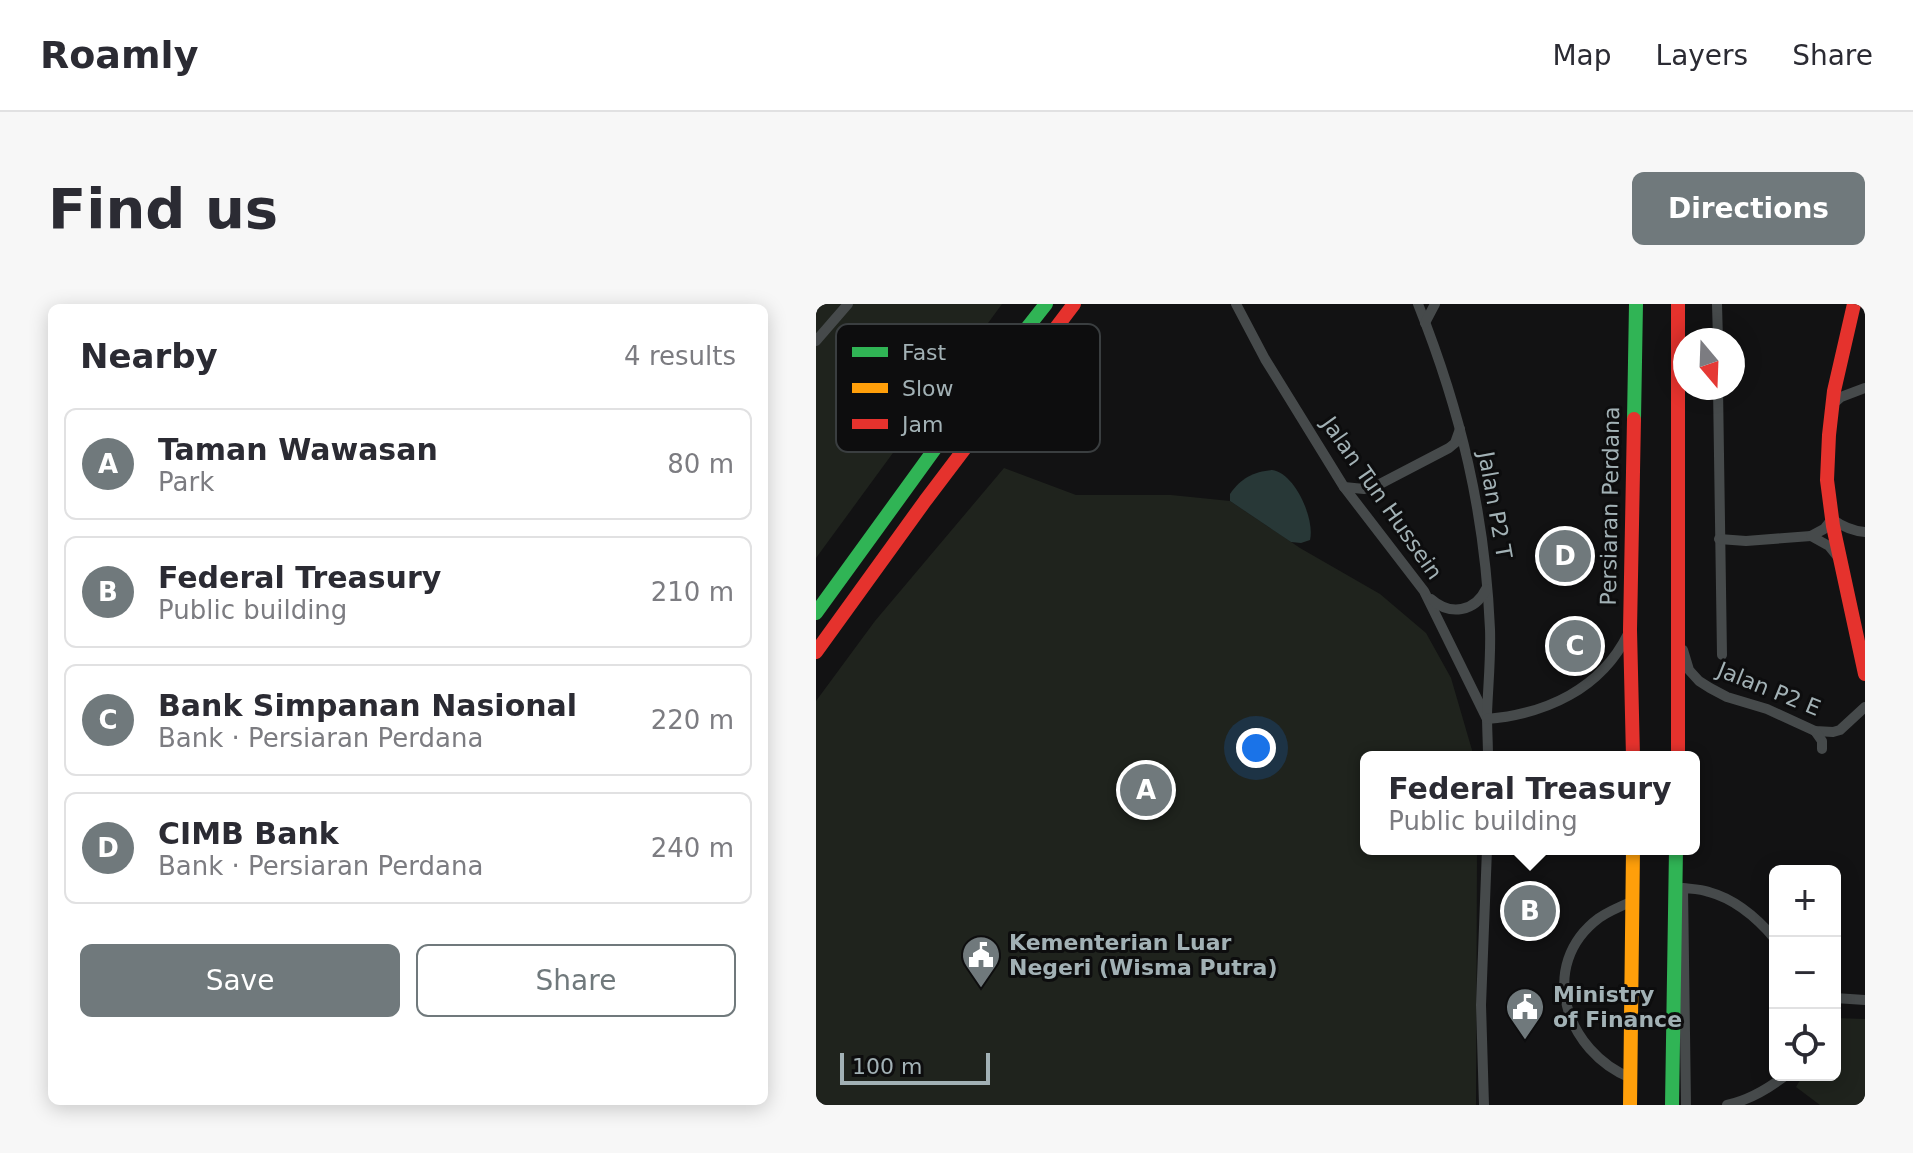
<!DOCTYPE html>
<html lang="en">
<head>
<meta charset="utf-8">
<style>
	:root { --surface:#fff; --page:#f7f7f7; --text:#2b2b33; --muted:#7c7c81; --line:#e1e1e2; --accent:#70797c }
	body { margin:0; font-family:"DejaVu Sans",sans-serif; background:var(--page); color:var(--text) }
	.controls { position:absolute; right:24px; bottom:24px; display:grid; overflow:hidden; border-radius:12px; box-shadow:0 4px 20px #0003 }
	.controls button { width:72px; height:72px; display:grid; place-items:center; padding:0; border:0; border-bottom:2px solid var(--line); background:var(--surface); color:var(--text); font:40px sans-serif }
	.compass { position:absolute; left:857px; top:24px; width:72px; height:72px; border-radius:50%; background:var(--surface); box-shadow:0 4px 20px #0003; rotate:161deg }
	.scale { position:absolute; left:24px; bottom:20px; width:150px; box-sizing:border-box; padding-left:8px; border:4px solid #a2b1b5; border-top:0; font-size:22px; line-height:28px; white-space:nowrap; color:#a2b1b5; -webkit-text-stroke:6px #0d0d0e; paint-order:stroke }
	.you { position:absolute; left:440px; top:444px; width:28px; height:28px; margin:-20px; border:6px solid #fff; border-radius:50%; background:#1a73e8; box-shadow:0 0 0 12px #1a73e833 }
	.badge { display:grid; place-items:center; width:52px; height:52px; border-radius:50%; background:var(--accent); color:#fff; font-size:26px; font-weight:700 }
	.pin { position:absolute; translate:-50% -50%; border:4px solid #fff; box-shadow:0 2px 8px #0006 }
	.popup { position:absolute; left:544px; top:447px; width:340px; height:104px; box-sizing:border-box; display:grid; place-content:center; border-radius:12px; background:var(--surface); filter:drop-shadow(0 2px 6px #0005); font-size:26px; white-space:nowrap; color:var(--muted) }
	.popup b { font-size:30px; color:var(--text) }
	.popup::after { content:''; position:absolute; left:50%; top:100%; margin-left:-16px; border:16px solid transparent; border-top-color:var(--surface) }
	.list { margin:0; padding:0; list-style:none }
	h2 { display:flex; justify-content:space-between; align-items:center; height:104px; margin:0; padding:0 32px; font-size:34px }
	h2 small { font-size:26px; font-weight:400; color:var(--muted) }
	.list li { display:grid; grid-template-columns:52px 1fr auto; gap:24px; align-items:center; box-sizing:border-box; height:112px; margin:0 16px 16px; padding:0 16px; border:2px solid var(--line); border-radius:12px }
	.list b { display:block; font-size:30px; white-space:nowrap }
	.list p { margin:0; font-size:26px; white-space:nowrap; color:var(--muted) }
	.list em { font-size:26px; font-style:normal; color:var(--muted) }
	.actions { display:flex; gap:16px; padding:24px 32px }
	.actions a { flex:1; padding:18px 0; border:2px solid var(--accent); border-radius:12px; text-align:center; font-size:28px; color:var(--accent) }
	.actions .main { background:var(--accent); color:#fff }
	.icon { flex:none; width:44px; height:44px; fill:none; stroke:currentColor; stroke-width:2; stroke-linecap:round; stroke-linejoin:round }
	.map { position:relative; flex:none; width:1049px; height:801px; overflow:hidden; border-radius:12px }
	header { display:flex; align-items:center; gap:48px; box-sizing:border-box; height:112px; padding:0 40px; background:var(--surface); border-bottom:2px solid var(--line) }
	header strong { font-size:38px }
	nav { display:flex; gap:44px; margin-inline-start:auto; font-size:28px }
	.intro { display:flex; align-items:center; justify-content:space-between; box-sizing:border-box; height:192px; padding:0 48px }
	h1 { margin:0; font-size:56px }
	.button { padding:20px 36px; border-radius:12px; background:var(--accent); color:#fff; font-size:28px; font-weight:700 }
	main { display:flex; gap:48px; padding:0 48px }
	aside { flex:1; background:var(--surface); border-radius:12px; box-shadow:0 4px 20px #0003 }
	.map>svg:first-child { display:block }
	.green { fill:#1f231d }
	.water { fill:#283837 }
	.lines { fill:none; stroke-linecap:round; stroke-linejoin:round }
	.street { stroke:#464a4b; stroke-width:10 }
	.fast { stroke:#30b455; stroke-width:14 }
	.slow { stroke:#ff9f0a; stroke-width:14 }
	.jam { stroke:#e5322d; stroke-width:14 }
	.labels { text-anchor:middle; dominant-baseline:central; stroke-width:6; stroke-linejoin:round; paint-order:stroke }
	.street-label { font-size:22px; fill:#a2b1b5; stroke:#0d0d0e }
	.poi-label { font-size:22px; font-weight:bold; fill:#a2b1b5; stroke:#0d0d0e; text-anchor:start }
	.key { fill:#0d0d0e; stroke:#3a3e40; stroke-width:2 }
	.key-label { font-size:22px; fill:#a2b1b5 }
</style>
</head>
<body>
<header>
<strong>Roamly</strong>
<nav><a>Map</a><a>Layers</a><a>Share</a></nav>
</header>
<div class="intro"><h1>Find us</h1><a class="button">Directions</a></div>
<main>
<aside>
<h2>Nearby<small>4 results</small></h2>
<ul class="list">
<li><span class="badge">A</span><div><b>Taman Wawasan</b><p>Park</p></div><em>80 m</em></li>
<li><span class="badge">B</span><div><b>Federal Treasury</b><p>Public building</p></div><em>210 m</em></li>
<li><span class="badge">C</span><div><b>Bank Simpanan Nasional</b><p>Bank · Persiaran Perdana</p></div><em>220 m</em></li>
<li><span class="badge">D</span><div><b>CIMB Bank</b><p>Bank · Persiaran Perdana</p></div><em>240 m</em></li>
</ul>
<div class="actions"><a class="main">Save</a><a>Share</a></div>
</aside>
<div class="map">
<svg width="1049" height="801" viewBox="0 0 1049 801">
	<rect width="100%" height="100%" fill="#121213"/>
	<g class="green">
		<path d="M0,0H186L0,254Z"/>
		<path d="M188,164L260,191H355L414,197L484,244L564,290L610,329L635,374L658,453H550V545H661L660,801H0V397L59,317Z"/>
		<path d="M1019,714L1049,715V801H1004L980,783L987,771H1019Z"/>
	</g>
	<path class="water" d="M456,166C479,169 499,215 494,236L485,239L475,238L414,197V190C425,174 437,168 456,166Z"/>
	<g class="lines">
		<g class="street">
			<path d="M420,0L449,55L528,183L608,287L671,415"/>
			<path d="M602,0C645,108 669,209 674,325C675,353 672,382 671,410C671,425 672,439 672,453"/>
			<path d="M901,0L902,36"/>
			<path d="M609,19L619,0"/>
			<path d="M0,37L32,0"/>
			<path d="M902,84L906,351"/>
			<path d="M1017,100L1025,93L1049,84"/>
			<path d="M528,183L548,185L562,181L633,144L639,139L644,125"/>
			<path d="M903,235L930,237L995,232"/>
			<path d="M1021,252L1013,242L995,232L1008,225L1016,215C1027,223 1036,227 1049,228"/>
			<path d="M615,295C634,312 659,308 670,285"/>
			<path d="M867,346L873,366L883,377L894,384L911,393L951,405L999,427L1017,428L1024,426L1049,403"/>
			<path d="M671,415C730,410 785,385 812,330"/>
			<path d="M999,427L1006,437V445"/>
			<path d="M1019,694L1049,696"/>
			<path d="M815,774C750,748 720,661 783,614C793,607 805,602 817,597"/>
			<path d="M668,801L665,701L671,545"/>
			<path d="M870,801L867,584C876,585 885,585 893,588C919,595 942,615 959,635"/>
			<path d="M911,801C934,796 952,785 970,771"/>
		</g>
		<g class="fast">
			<path d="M818,115L820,0"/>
			<path d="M0,309L155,95L230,0"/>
			<path d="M856,801L860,545"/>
		</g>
		<path class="slow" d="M814,801L817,545"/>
		<g class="jam">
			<path d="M862,0V453"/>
			<path d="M1038,0L1018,87L1013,131L1011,176L1017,222L1049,370"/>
			<path d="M0,348L109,197L258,0"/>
			<path d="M817,453L814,326L818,115"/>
		</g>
	</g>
	<defs>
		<symbol id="civic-pin" viewBox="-11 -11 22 30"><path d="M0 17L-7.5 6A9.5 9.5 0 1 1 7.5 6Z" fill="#70797c" stroke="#0d0d0e"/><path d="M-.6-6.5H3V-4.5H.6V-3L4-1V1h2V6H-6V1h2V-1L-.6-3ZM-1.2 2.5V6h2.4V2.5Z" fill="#fff"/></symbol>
	</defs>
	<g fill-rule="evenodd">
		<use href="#civic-pin" x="143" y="629" width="44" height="60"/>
		<use href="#civic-pin" x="687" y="681" width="44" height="60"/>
	</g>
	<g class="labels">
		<g class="street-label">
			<text transform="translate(566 194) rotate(55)">Jalan Tun Hussein</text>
			<text transform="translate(679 201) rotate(80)">Jalan P2 T</text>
			<text transform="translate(794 202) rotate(-89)">Persiaran Perdana</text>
			<text transform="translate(953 385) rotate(22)">Jalan P2 E</text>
		</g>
		<g class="poi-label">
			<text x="193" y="638">Kementerian Luar<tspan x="193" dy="25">Negeri (Wisma Putra)</tspan></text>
			<text x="737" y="690">Ministry<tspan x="737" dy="25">of Finance</tspan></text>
		</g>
	</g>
	<rect x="20" y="20" width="264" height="128" rx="12" class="key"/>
	<rect x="36" y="43" width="36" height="10" fill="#30b455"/>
	<rect x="36" y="79" width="36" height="10" fill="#ff9f0a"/>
	<rect x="36" y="115" width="36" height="10" fill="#e5322d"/>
	<g class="key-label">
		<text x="86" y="56">Fast</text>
		<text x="86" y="92">Slow</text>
		<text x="86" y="128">Jam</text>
	</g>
</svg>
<div class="controls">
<button>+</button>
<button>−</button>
<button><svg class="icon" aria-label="locate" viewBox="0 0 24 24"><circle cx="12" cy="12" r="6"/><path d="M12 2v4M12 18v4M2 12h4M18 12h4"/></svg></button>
</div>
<svg class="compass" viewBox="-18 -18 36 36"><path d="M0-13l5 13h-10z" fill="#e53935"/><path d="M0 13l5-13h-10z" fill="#7c7c81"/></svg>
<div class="scale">100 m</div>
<div class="you"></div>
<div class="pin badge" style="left:330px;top:486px">A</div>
<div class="pin badge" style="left:714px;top:607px">B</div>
<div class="popup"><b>Federal Treasury</b>Public building</div>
<div class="pin badge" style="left:759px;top:342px">C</div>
<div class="pin badge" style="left:749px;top:252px">D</div>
</div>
</main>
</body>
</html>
